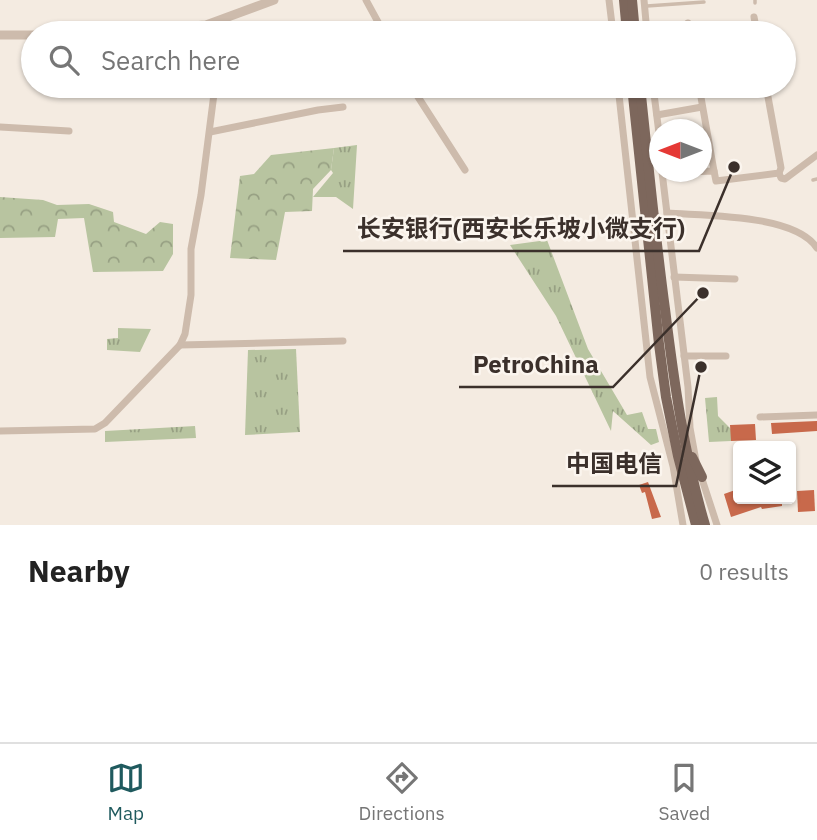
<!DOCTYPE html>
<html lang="en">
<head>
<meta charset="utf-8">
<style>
	:root { --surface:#fff; --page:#f6f6f6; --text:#222; --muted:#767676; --line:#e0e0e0; --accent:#1f5a5e }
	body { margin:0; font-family:"IBM Plex Sans","Noto Sans SC",sans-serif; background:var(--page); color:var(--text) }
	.controls { position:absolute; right:21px; bottom:21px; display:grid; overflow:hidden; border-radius:7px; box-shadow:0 2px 5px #0004 }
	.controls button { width:63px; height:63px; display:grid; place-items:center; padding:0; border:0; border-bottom:2px solid var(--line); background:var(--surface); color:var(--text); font:35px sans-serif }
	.compass { position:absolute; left:649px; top:119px; width:63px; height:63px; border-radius:50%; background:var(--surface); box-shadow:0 2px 5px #0004; rotate:270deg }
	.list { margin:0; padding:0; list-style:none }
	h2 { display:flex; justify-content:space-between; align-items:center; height:91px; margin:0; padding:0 28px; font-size:30px }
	h2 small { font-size:23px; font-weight:400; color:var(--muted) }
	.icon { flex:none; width:38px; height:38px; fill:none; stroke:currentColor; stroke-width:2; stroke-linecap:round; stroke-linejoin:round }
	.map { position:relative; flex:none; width:817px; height:525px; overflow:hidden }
	.search { position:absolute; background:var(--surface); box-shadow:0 2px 5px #0004; left:21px; right:21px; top:21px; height:77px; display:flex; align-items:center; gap:18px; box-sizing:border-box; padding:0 24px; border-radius:38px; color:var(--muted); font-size:26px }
	.sheet { height:217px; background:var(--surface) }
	nav { display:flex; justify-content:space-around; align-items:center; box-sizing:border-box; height:98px; border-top:2px solid var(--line); background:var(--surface); font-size:19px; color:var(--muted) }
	nav a { display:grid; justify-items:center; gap:4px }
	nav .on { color:var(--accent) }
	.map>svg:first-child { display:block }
	.grass { fill:url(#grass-tufts) }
	.forest { fill:url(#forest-crowns) }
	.building { fill:#c8694b }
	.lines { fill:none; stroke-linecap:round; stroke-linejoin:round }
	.service { stroke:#cdbbac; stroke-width:3.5 }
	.minor { stroke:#cdbbac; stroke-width:7 }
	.tertiary { stroke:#cdbbac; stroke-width:9 }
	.primary { stroke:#7d675c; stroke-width:10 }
	.leader { fill:none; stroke:#3b302b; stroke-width:2.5 }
	.callout-dot { fill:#3b302b; stroke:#fbf5ee; stroke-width:2.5 }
	.callout-label { font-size:24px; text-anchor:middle; font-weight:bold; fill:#3b302b; stroke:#fbf5ee; stroke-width:5; stroke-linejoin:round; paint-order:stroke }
</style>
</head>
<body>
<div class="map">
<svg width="817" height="525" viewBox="0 0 817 525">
	<defs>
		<pattern id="grass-tufts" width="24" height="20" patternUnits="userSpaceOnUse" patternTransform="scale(1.75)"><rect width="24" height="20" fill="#b8c4a0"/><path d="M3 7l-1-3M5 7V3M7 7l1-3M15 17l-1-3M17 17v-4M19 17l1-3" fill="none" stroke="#97a083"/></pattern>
		<pattern id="forest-crowns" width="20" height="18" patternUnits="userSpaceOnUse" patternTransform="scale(1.75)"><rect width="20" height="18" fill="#b8c4a0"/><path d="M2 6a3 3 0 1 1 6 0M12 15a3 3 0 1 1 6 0" fill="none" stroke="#97a083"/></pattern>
	</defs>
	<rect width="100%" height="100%" fill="#f4ebe1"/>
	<g class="grass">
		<path d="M357,145L353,209L336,197H313L333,173L331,170L334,148Z"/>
		<path d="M547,240L588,349L627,415L642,412L648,429H656L659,442L651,445L613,411L611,431L556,316L510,245Z"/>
		<path d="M118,328L151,329L140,352L107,350V339L118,338Z"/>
		<path d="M296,349L300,432L245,435L248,350Z"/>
		<path d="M717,397L718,416L731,429V441L709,442L705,398Z"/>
		<path d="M195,426L196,438L105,442V431Z"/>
	</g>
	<g class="forest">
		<path d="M334,148L331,170L313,189L312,211L285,212L276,260L230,258L240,176L254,174L271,155Z"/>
		<path d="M0,197L43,200L57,205L89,204L113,212L114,222L146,234L160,222L173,224V254L163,271L93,272L84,218L58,219L55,237L0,238Z"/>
	</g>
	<g class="building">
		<path d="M817,421V431L772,434L771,423Z"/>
		<path d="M755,424L756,440L731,441L730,425Z"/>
		<path d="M648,482L661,517L652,519L645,492L642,493L639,485Z"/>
		<path d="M738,489V499H782V506L762,509L761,507L731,517L724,494Z"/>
		<path d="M814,490L815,511L798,512L797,491Z"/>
	</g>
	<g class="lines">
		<g class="service">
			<path d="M755,3V0"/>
			<path d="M647,6L704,2"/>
			<path d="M813,180L817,179"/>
		</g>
		<g class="minor">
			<path d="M366,0L384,33"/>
			<path d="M609,0L613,33"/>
			<path d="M644,0L647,33"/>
			<path d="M754,17L757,33"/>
			<path d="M688,23L690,33"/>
			<path d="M411,86L465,170"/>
			<path d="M618,86L650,377L673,466L683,525"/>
			<path d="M653,86L660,141"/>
			<path d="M699,86L714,171"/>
			<path d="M657,115L702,107"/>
			<path d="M0,127L69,131"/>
			<path d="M210,132L318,110L343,107"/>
			<path d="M662,172L688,387L690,428L696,461"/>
			<path d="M663,173L714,171L716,181L779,173L781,168L766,86"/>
			<path d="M779,173L781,178L785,179L817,155"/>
			<path d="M667,213C705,216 795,214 817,248"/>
			<path d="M674,277L735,279"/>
			<path d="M180,345L343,341"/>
			<path d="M684,356H726"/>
			<path d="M760,417L817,415"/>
			<path d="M0,431L95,429L105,423L180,345L185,334L191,295V249L201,195L215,86"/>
			<path d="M701,476L717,525"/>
		</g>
		<g class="tertiary">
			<path d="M90,33L206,25L274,0"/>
			<path d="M0,35H33"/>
		</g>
		<g class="primary">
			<path d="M624,0L627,33"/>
			<path d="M632,0L635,33"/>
			<path d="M632,86L659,344L666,397L678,456L696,525"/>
			<path d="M640,86C648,160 655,235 665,309C674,382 684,454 705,525"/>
			<path d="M692,457L702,477"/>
		</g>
	</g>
	<path class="leader" d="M734 167L699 251H343M703 293L613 387H459M701 367L676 486H552"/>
	<g class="callout-dot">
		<circle cx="734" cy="167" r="7"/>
		<circle cx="703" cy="293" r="7"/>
		<circle cx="701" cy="367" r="7"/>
	</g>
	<g class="callout-label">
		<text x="521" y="237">长安银行(西安长乐坡小微支行)</text>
		<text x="536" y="373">PetroChina</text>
		<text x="614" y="472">中国电信</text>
	</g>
</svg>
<div class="controls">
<button><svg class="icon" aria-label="layers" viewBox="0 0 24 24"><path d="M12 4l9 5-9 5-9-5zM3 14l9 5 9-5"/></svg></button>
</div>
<svg class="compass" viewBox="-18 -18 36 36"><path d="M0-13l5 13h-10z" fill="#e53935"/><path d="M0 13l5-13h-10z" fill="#767676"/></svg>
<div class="search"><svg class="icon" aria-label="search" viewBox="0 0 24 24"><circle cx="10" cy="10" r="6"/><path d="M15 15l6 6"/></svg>Search here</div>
</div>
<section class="sheet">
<h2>Nearby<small>0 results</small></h2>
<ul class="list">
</ul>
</section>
<nav>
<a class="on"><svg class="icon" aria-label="map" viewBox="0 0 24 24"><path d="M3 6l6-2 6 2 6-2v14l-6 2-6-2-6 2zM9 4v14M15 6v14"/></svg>Map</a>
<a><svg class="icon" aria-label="directions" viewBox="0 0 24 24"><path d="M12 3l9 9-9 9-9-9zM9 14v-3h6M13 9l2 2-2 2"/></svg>Directions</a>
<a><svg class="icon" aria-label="saved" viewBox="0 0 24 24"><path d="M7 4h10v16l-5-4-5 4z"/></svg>Saved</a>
</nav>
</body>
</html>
